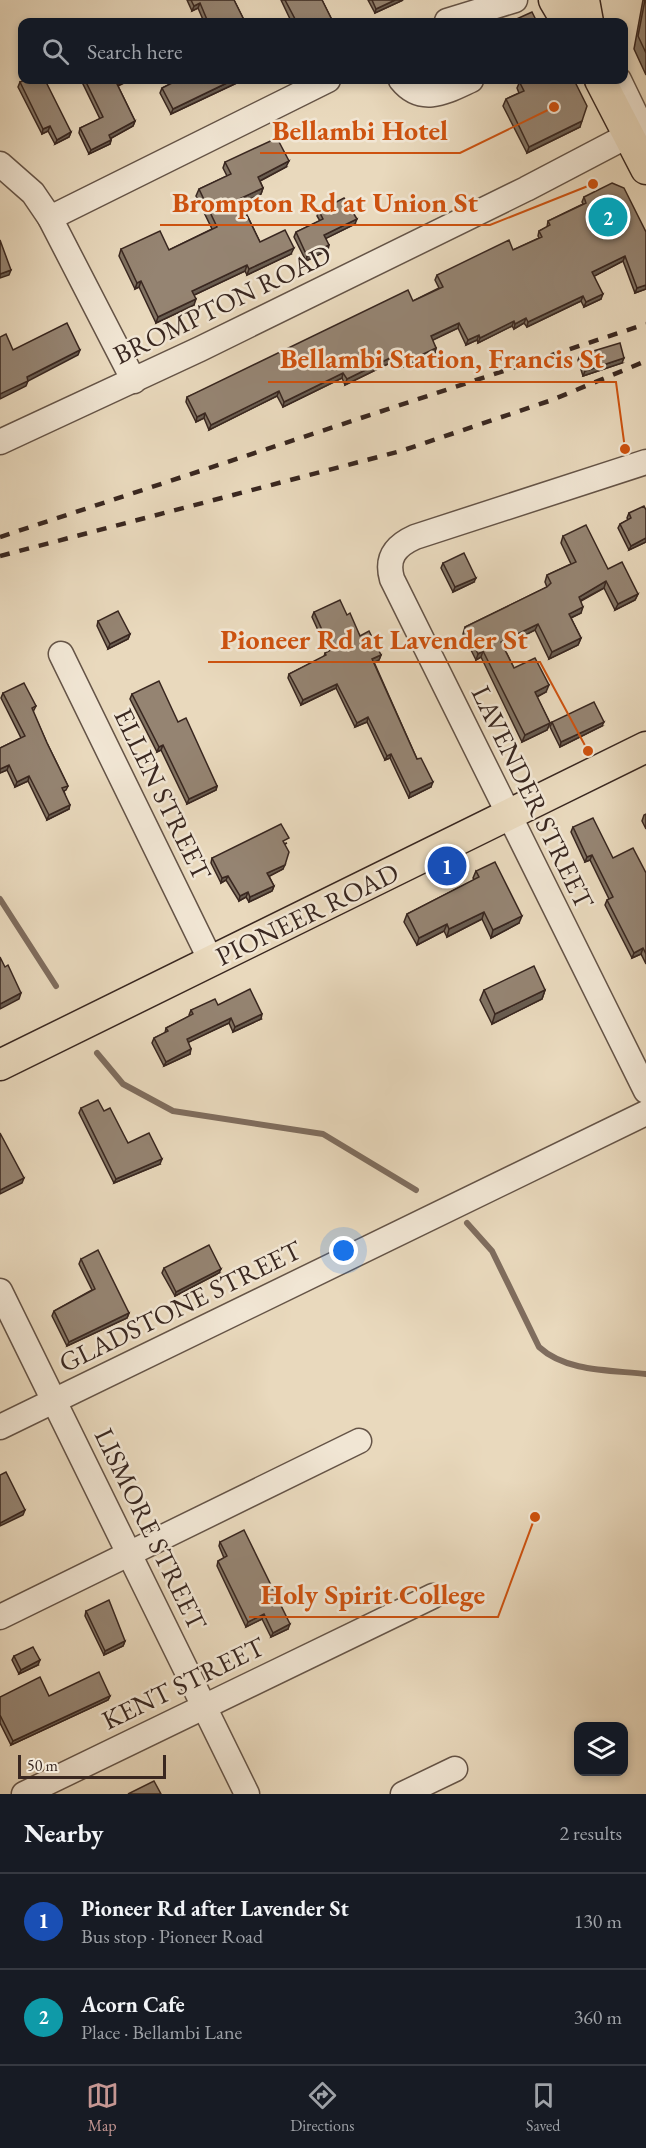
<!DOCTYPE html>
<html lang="en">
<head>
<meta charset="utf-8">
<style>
	:root { --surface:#171b24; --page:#20242c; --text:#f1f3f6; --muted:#9ea1a6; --line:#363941; --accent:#c59692 }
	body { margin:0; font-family:"EB Garamond",serif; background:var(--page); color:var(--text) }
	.controls { position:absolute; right:18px; bottom:18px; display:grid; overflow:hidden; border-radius:12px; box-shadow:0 3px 9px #0003 }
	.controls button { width:54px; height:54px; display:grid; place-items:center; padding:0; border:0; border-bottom:2px solid var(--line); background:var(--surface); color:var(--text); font:30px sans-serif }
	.scale { position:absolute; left:18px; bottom:15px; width:148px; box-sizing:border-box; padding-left:6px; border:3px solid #392720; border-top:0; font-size:16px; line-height:21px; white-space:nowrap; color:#392720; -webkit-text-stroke:4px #f1e6d4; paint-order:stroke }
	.you { position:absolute; left:344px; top:1251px; width:21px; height:21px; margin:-15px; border:4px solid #fff; border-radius:50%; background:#1a73e8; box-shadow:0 0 0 9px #1a73e833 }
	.badge { display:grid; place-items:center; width:39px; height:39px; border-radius:50%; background:var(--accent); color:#fff; font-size:20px; font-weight:700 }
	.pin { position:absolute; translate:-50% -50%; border:3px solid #fff; box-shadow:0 2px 6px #0006 }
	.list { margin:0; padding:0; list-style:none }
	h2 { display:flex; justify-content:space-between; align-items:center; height:78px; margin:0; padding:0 24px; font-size:26px }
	h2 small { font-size:20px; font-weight:400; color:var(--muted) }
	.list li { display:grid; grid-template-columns:39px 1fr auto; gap:18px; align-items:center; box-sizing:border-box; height:96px; padding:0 24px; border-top:2px solid var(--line) }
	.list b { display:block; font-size:22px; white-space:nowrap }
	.list p { margin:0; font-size:20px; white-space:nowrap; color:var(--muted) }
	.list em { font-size:20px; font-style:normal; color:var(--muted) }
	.icon { flex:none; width:33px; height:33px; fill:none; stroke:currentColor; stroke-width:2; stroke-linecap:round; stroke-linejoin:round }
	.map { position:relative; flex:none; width:646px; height:1794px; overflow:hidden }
	.search { position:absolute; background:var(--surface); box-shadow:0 3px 9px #0003; left:18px; right:18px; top:18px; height:66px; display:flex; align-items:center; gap:15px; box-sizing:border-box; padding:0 21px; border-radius:12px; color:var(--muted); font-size:22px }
	.sheet { height:270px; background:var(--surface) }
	nav { display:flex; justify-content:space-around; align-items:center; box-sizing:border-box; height:84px; border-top:2px solid var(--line); background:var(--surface); font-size:16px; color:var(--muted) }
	nav a { display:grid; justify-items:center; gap:3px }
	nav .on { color:var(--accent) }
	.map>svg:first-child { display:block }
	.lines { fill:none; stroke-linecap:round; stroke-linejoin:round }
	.stream { stroke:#7f6d5e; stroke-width:6 }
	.minor-casing { stroke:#655447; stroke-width:27 }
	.major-casing { stroke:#392720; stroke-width:33 }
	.minor { stroke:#f1e6d4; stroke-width:24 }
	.major { stroke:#e9d9bd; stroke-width:30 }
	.rail { stroke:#392720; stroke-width:4.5; stroke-dasharray:10 10; stroke-linecap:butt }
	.wall { fill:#807262; stroke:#392720; stroke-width:1.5 }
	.shaded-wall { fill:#685c50; stroke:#392720; stroke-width:1.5 }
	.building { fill:#958472; stroke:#392720; stroke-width:1.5 }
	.labels { text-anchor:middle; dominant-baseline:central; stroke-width:5; stroke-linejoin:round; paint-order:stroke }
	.street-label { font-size:27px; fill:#392720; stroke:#f1e6d4 }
	.leader { fill:none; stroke:#ce520f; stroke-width:2 }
	.callout-dot { fill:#ce520f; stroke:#f1e6d4; stroke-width:2 }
	.callout-label { font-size:28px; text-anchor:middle; font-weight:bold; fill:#ce520f; stroke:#f1e6d4; stroke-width:5; stroke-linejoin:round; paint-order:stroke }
</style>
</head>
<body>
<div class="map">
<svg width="646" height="1794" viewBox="0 0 646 1794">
	<rect width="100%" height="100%" fill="#e9d9bd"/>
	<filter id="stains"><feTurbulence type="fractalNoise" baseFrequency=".00333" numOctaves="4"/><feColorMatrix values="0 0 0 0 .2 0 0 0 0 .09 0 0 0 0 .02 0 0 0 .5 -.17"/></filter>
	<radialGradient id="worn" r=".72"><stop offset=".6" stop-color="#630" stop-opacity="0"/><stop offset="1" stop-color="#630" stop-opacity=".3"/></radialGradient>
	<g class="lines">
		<g class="stream">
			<path d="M0,899L56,986"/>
			<path d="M97,1053L123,1084L173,1111L323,1134L416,1190"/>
			<path d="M467,1223L492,1251L539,1347C566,1372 611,1370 646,1374"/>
		</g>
		<defs>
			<g id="minor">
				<path d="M447,21L515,0"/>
				<path d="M401,80C422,106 447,91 471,80"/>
				<path d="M619,80L646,136"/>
				<path d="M0,164L33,193L50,218L134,381"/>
				<path d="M50,218L328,80"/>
				<path d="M0,442L200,349L526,189L629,135"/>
				<path d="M646,462L415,537C395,546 386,558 392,579L646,1091"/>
				<path d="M61,654L211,961"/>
				<path d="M0,1291L247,1794"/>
				<path d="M0,1427L646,1113"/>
				<path d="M0,1617L359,1441"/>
				<path d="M24,1794L433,1596"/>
				<path d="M403,1794L455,1769"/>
			</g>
			<g id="major">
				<path d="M554,0L567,22"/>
				<path d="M584,0L588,22"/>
				<path d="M600,80L646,169"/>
				<path d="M0,1065L646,747"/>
			</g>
		</defs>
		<use href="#minor" class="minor-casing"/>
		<use href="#major" class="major-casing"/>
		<use href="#minor" class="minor"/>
		<use href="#major" class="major"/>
		<g class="rail">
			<path d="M0,537L646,324"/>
			<path d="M0,556L401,451L552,400L646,361"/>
		</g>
	</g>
	<g class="wall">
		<path d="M187,0H234L245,22H204L198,8L192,11Z"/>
		<path d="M281,0H322L333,22L291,21Z"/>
		<path d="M368,0H403L375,13Z"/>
		<path d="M643,0H646V75L634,49Z"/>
		<path d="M81,80H130L118,86L135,121L133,126L111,138V140L110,144L89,154L79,133L80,128L100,119Z"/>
		<path d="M178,80H243L171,114L160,93L162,88Z"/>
		<path d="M520,81V80H574L580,127L527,153L503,106L506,99L519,93L517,88Z"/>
		<path d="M20,82L71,132L69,137L55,144L48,131L42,134L18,87Z"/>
		<path d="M225,162L286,167L260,181L263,188L261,194L241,203L260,242L291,254L247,275L245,271L194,295V305L156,323L139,287L135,289L119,256L121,249L169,250L212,229L196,196L199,189L227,176L223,168Z"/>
		<path d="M584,197L646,232V289L635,293L623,261L594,276L601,299L584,307L581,301L527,327L524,323L514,329L512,326L478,343L477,340L466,345L458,328L432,340L436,348L435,353L411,364L400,368L396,360L345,385L342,378L283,407L277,396L209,430L204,418L196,422L186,402L187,397L413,301L439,288L435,280L437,275L513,250L539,238L538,236L539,231L547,227L548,221L583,204L582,202Z"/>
		<path d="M319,211L355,224L326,238L328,250L306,261L294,237L296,232L320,221L317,216Z"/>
		<path d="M580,355L622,363L583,376L578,360Z"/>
		<path d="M646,510V542L629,550L618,528L620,524L628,520L627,518L629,513Z"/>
		<path d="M563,536L608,569L638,594L635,600L615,610L604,588L581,601V613L571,618L581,638L578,645L549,659L535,630L503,646L514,668L546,692L537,697L550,723L547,730L522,742L481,657L476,660L463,634L465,627L547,587L545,582L547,575L571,564L561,543Z"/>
		<path d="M443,563L474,582L453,592L441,568Z"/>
		<path d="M314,612L347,615L360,636L381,655L379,660L374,662L417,759L431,787L409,798L390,758L385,760L367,722L355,727L336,688L301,705L288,678L289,674L324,657L325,653L328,652L312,617Z"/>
		<path d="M98,621L130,634L128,639L108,649L97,626Z"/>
		<path d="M3,693L36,706L33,712L47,743L68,786L66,790L64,791L69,809L47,820L28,781L15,787L7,770L0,773V748L21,738L1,698Z"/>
		<path d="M132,694L178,722L217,786L216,790L187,804L161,750L157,752L130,699Z"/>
		<path d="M552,722L602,726L560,747L550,727Z"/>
		<path d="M646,814V829L642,821L644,815Z"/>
		<path d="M573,827L613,858L646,873V964L641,954L632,958L605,905L607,900L609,899L590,860L585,862L571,832Z"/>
		<path d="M287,843L285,844L283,869L269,876L274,886L272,891L249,902L246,897L239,901L226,880L221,883L211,863L212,858Z"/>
		<path d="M476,871L519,923L491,938L482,919L447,937L444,931L417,945L404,922L407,914L474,880L473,878Z"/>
		<path d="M484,990H545L542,999L492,1024L480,1000Z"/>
		<path d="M218,1005L261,1019L233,1032L229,1023L188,1042L190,1054L164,1066L152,1043L154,1038L165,1033L166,1028L190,1016L189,1015L191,1010Z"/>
		<path d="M81,1108L104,1111L128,1143L160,1164L114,1183L79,1113Z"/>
		<path d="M81,1259L129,1313L127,1318L67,1346L52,1316L54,1311L92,1290L79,1264Z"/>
		<path d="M164,1268L219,1273L175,1296L162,1273Z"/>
		<path d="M220,1542L288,1629L271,1637L262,1619L246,1627L217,1566L218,1561L224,1558L219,1546Z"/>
		<path d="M86,1611L125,1641L123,1646L104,1655L85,1616Z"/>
		<path d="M14,1656L38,1665L19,1674L12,1660Z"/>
		<path d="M49,1696H110L108,1700L11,1745L0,1723V1697Z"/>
	</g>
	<g class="shaded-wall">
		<path d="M395,0H403L375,13L376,9Z"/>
		<path d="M200,3L198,8L192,11L194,6Z"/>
		<path d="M122,80H130L114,87L116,82Z"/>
		<path d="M233,80H243L171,114L173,109Z"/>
		<path d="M135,121L133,126L108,140L109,135Z"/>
		<path d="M582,121L580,127L527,153L529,147Z"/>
		<path d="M50,126L48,131L42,134L43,129Z"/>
		<path d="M71,132L69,137L55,144L57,140Z"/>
		<path d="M111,140L110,144L89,154L91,150Z"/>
		<path d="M289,161L286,167L256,183L258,177Z"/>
		<path d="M263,188L261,194L237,205L239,199Z"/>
		<path d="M357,219L355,224L323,240L324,235Z"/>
		<path d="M329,245L328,250L306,261L307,256Z"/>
		<path d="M294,248L291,254L247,275L249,269Z"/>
		<path d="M625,256L623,261L591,278L592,272Z"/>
		<path d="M247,265L245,271L190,297L192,291Z"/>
		<path d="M11,270L9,275L0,278V274Z"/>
		<path d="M141,281L139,287L135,289L137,283Z"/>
		<path d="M646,285V289L635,293L637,288Z"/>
		<path d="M603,294L601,299L584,307L586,302Z"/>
		<path d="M583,296L581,301L527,327L528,322Z"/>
		<path d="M196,299L194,305L156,323L158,317Z"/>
		<path d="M526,318L524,323L514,329L515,324Z"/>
		<path d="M514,321L512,326L478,343L480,338Z"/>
		<path d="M459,323L458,328L429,342L431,336Z"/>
		<path d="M479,335L477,340L466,345L468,340Z"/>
		<path d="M436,348L435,353L411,364L400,368L402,363Z"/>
		<path d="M80,350L78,355L28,381L26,386L0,399V394L27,377Z"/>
		<path d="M398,354L396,360L345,385L347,379Z"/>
		<path d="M624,358L622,363L583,376L585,371Z"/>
		<path d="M343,373L342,378L283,407L284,402Z"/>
		<path d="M279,391L277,396L209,430L211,425Z"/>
		<path d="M205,413L204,418L196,422L197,417Z"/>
		<path d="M646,538V542L629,550L631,546Z"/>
		<path d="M476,578L474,582L453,592L455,587Z"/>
		<path d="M606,581L604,588L576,603L579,597Z"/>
		<path d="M638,594L635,600L615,610L618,604Z"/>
		<path d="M583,607L581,613L566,620L569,614Z"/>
		<path d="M538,624L535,630L499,648L501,642Z"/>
		<path d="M130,634L128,639L108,649L110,644Z"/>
		<path d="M581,638L578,645L549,659L552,652Z"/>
		<path d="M483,651L481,657L476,660L478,654Z"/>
		<path d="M381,655L379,660L371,664L372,659Z"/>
		<path d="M337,684L336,688L301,705L303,700Z"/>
		<path d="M549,685L546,692L532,699L535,692Z"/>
		<path d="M368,717L367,722L355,727L357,723Z"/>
		<path d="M604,722L602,726L560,747L561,742Z"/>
		<path d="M550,723L547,730L522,742L525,735Z"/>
		<path d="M163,745L161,750L157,752L159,747Z"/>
		<path d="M391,754L390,758L385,760L387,756Z"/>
		<path d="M9,765L7,770L0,773V769Z"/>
		<path d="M29,776L28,781L15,787L17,782Z"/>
		<path d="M433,782L431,787L409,798L410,793Z"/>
		<path d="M217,786L216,790L187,804L189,799Z"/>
		<path d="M70,805L69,809L47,820L49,815Z"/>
		<path d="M592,855L590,860L585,862L587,857Z"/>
		<path d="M285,865L283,869L266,878L267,873Z"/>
		<path d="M228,876L226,880L221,883L222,878Z"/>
		<path d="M274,886L272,891L249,902L250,897Z"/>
		<path d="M248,892L246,897L239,901L240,896Z"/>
		<path d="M484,912L482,919L447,937L449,929Z"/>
		<path d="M522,916L519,923L491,938L493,930Z"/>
		<path d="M447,924L444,931L417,945L419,938Z"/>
		<path d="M643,948L641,954L632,958L634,953Z"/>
		<path d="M545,990L542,999L492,1024L495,1014Z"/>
		<path d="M21,993L19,999L0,1009V1004Z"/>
		<path d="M262,1014L261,1019L233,1032L235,1027Z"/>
		<path d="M231,1018L229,1023L185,1044L187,1039Z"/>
		<path d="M191,1049L190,1054L164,1066L166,1062Z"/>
		<path d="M162,1159L160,1164L114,1183L116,1179Z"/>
		<path d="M24,1178L22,1183L0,1194V1190Z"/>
		<path d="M221,1269L219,1273L175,1296L176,1292Z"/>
		<path d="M129,1313L127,1318L67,1346L69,1342Z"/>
		<path d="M25,1510L23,1515L0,1526V1523Z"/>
		<path d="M264,1614L262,1619L246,1627L248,1622Z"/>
		<path d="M290,1624L288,1629L271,1637L273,1633Z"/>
		<path d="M125,1641L123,1646L104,1655L105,1651Z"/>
		<path d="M40,1660L38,1665L19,1674L21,1670Z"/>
		<path d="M110,1696L108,1700L11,1745L13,1741Z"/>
	</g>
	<g class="building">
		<path d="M191,0H234L245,22H208L200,3L194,6Z"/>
		<path d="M285,0H322L333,22H288L295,19Z"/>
		<path d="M372,0H395L376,9Z"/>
		<path d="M645,0H646V53L638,36Z"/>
		<path d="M532,12L537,22H510Z"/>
		<path d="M25,80H45L71,132L57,140L50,126L43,129L20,82Z"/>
		<path d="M85,80H122L116,82L135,121L109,135L111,140L91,150L80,128L103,117Z"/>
		<path d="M178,80H233L173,109L162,88Z"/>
		<path d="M522,80H574L587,106L582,121L529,147L506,99L524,91L519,81Z"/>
		<path d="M277,138L289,161L258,177L263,188L239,199L260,242L285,230L294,248L249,269L247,265L192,291L196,299L158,317L141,281L137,283L121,249L160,231L169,250L217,227L199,189L231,174L225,162Z"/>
		<path d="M612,183L624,188L646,232V285L637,288L625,256L592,272L603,294L586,302L583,296L528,322L526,318L515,324L514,321L480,338L479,335L468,340L459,323L431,336L436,348L413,359L402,363L398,354L347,379L343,373L284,402L279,391L211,425L205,413L197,417L187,397L408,290L413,301L443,287L437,275L509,240L513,250L542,237L539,231L550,225L548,221L586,203L584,197Z"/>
		<path d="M344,198L357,219L324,235L329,245L307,256L296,232L323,219L319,211Z"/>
		<path d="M0,240L11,270L0,274Z"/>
		<path d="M67,323L80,350L27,377L28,381L0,394V337L6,334L13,350Z"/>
		<path d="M620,343L624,358L585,371L580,355Z"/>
		<path d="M644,506L646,510V538L631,546L620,524L631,518L629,513Z"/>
		<path d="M586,525L608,569L622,562L638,594L618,604L606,581L579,597L583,607L569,614L581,638L552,652L538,624L501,642L514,668L535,658L549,685L535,692L550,723L525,735L483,651L478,654L465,627L547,587L551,583L547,575L576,562L563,536Z"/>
		<path d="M464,553L476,578L455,587L443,563Z"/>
		<path d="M340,600L347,615L350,613L360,636L369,631L381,655L372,659L417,759L421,758L433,782L410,793L391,754L387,756L368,717L357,723L337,684L303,700L289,674L326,655L325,653L331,650L314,612Z"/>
		<path d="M118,611L130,634L110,644L98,621Z"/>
		<path d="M159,681L178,722L186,718L217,786L189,799L163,745L159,747L132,694Z"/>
		<path d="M24,683L36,706L32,708L47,743L68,786L62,788L70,805L49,815L29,776L17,782L9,765L0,769V748L25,736L3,693Z"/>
		<path d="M594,702L604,722L561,742L552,722Z"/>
		<path d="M593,818L613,858L633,848L646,873V954L643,948L634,953L607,900L613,897L592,855L587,857L573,827Z"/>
		<path d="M281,824L289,838L283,841L289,852L285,865L267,873L274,886L250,897L248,892L240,896L228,876L222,878L212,858Z"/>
		<path d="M495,862L522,916L493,930L484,912L449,929L447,924L419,938L407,914L479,877L476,871Z"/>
		<path d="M0,957L5,967L8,965L21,993L0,1004Z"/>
		<path d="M534,966L545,990L495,1014L484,990Z"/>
		<path d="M250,989L262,1014L235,1027L231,1018L187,1039L191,1049L166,1062L154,1038L168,1031L166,1028L193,1014L191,1010L215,999L218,1005Z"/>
		<path d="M98,1100L104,1111L110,1108L128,1143L149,1133L162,1159L116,1179L81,1108Z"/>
		<path d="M0,1133L24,1178L0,1190Z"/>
		<path d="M209,1245L221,1269L176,1292L164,1268Z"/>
		<path d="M98,1250L129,1313L69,1342L54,1311L95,1289L81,1259Z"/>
		<path d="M6,1472L25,1510L0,1523V1475Z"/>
		<path d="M244,1530L290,1624L273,1633L264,1614L248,1622L218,1561L227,1556L220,1542Z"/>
		<path d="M109,1600L125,1641L105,1651L86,1611Z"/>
		<path d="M33,1647L40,1660L21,1670L14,1656Z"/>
		<path d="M99,1672L110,1696L13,1741L0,1715V1697L40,1677L49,1696Z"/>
		<path d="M154,1781L161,1794H128Z"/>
	</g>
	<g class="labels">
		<g class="street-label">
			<text transform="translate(222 304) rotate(-26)">BROMPTON ROAD</text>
			<text transform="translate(163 794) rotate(64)">ELLEN STREET</text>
			<text transform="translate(533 797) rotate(64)">LAVENDER STREET</text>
			<text transform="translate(307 914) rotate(-26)">PIONEER ROAD</text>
			<text transform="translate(180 1306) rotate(-26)">GLADSTONE STREET</text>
			<text transform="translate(151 1529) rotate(64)">LISMORE STREET</text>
			<text transform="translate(183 1683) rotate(-26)">KENT STREET</text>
		</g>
	</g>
	<path class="leader" d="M554 107L460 153H260M593 184L490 225H160M625 449L616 382H268M588 751L540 662H208M535 1517L498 1617H249"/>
	<g class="callout-dot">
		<circle cx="554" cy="107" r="6"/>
		<circle cx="593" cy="184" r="6"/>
		<circle cx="625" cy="449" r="6"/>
		<circle cx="588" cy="751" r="6"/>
		<circle cx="535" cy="1517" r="6"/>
	</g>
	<g class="callout-label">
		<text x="360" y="140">Bellambi Hotel</text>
		<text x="325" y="212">Brompton Rd at Union St</text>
		<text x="442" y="368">Bellambi Station, Francis St</text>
		<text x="374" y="649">Pioneer Rd at Lavender St</text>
		<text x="373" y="1604">Holy Spirit College</text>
	</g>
	<rect width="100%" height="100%" filter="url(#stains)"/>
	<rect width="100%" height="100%" fill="url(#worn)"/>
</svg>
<div class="controls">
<button><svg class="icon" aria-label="layers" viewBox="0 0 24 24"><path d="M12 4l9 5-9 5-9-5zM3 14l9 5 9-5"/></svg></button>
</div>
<div class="scale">50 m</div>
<div class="you"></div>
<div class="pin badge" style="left:447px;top:866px;background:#1a4fb4">1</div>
<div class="pin badge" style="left:608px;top:217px;background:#0f9aa8">2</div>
<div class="search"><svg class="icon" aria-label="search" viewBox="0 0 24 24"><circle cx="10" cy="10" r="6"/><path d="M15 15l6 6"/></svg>Search here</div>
</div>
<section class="sheet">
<h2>Nearby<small>2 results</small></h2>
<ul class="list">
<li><span class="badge" style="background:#1a4fb4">1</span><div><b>Pioneer Rd after Lavender St</b><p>Bus stop · Pioneer Road</p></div><em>130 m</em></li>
<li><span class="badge" style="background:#0f9aa8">2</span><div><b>Acorn Cafe</b><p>Place · Bellambi Lane</p></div><em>360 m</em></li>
</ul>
</section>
<nav>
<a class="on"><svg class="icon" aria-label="map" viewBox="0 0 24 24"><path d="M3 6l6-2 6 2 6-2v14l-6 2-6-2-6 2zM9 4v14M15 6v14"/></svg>Map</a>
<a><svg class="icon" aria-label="directions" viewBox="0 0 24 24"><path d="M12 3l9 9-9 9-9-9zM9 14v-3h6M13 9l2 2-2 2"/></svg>Directions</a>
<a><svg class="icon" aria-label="saved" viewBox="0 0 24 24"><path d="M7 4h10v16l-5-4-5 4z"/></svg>Saved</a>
</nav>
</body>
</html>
